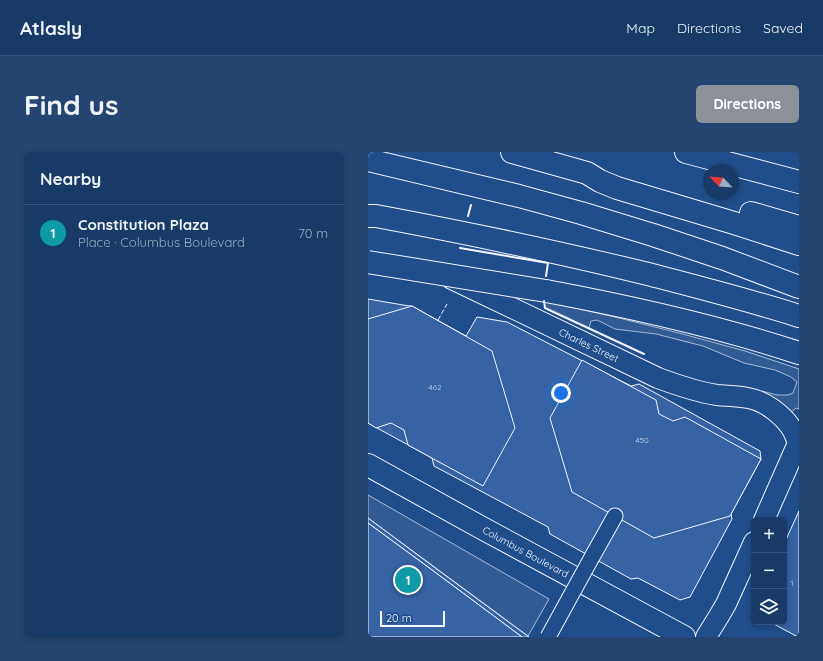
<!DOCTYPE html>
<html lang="en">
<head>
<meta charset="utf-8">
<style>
	:root { --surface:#173a69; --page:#244571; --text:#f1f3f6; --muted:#9eadc0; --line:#36547d; --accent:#8c9099 }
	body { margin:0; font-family:Quicksand,sans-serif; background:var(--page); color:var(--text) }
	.controls { position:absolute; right:12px; bottom:12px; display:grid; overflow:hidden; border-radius:6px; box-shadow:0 2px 6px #0003 }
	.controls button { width:36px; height:36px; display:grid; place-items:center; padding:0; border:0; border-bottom:1px solid var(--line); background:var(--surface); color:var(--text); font:20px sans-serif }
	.compass { position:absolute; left:335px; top:12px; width:36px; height:36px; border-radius:50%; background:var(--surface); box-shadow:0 2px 6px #0003; rotate:295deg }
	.scale { position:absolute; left:12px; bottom:10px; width:65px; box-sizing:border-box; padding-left:4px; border:2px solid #f2f6ff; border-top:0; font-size:11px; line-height:14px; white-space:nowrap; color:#f2f6ff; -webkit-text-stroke:3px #1f4e8c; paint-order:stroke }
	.you { position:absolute; left:193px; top:241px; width:14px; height:14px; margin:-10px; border:3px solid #fff; border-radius:50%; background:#1a73e8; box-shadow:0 0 0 6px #1a73e833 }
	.badge { display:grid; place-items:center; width:26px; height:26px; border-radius:50%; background:var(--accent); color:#fff; font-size:13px; font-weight:700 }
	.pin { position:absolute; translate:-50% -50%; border:2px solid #fff; box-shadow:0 1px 4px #0006 }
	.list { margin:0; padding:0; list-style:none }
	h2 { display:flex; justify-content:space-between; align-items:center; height:52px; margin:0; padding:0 16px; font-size:17px }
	h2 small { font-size:13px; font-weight:400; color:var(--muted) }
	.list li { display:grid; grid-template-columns:26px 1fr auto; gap:12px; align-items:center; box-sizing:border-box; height:56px; padding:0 16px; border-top:1px solid var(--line) }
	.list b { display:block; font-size:15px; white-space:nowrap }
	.list p { margin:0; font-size:13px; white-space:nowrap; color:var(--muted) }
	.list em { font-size:13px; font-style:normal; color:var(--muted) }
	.icon { flex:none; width:22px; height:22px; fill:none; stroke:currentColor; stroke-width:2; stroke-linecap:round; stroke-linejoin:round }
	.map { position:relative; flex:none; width:431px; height:485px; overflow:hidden; border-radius:6px }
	header { display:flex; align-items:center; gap:24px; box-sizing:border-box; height:56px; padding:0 20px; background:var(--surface); border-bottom:1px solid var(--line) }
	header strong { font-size:19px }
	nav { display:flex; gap:22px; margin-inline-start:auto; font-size:14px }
	.intro { display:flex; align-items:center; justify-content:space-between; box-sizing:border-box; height:96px; padding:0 24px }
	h1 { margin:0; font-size:28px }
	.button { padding:10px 18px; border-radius:6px; background:var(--accent); color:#fff; font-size:14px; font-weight:700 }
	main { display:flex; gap:24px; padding:0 24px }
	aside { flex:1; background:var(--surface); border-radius:6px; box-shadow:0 2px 6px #0003 }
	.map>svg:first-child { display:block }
	.built { fill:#305b95; stroke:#a8bbd7 }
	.building { fill:#3563a3; stroke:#f2f6ff }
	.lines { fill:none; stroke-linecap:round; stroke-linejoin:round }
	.pedestrian-casing { stroke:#f2f6ff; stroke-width:17 }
	.minor-casing { stroke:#f2f6ff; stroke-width:22 }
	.primary-casing { stroke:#f2f6ff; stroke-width:24 }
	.motorway-casing { stroke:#f2f6ff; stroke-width:24 }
	.pedestrian { stroke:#1f4e8c; stroke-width:15 }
	.minor { stroke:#1f4e8c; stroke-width:20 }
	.primary { stroke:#1f4e8c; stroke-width:22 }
	.motorway { stroke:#1f4e8c; stroke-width:22 }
	.pedestrian-bridge-casing { stroke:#f2f6ff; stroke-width:17; stroke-linecap:butt }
	.motorway-bridge-casing { stroke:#f2f6ff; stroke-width:24; stroke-linecap:butt }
	.pedestrian-bridge { stroke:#1f4e8c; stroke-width:15 }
	.motorway-bridge { stroke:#1f4e8c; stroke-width:22 }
	.fence { stroke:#f2f6ff; stroke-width:1; stroke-dasharray:5 2; stroke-linecap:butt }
	.wall { stroke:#f2f6ff; stroke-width:2 }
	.labels { text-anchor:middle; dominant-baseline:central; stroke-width:3; stroke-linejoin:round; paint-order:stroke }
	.number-label { font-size:8px; fill:#c3d1e8 }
	.street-label { font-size:10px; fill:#f2f6ff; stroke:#1f4e8c }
</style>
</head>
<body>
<header>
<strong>Atlasly</strong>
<nav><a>Map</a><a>Directions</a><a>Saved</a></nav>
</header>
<div class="intro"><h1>Find us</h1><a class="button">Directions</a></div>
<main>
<aside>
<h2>Nearby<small></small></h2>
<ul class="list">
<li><span class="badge" style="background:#0f9aa8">1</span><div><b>Constitution Plaza</b><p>Place · Columbus Boulevard</p></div><em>70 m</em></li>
</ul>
</aside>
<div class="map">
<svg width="431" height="485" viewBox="0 0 431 485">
	<rect width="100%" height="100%" fill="#1f4e8c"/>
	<g class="built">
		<path d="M176,149L251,166L311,181L377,199L431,217V257L428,256L421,262L412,251L394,239L409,243H420L425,241L429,230L423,225L414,221L407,218L376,211L335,194L288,182L247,177L229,168L223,169L221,176L177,156Z"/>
		<path d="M0,343L181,447L160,484L0,366Z"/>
	</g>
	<g class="building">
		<path d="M0,147L41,154H44L98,184L109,165L139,170L263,234L271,232L392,299L393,307L363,362L364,367L322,445L312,448L270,426L263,427L182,382L180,375L66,314L64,306L0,271Z"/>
		<path d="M44,154L124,199L147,276L115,334L40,293L36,278L23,271L8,276L0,271V167Z"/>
		<path d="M214,208L288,248L291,262L305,269L317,265L393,307L362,364L286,386L204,340L182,266Z"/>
		<path d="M431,359V485H430L402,470H416V392Z"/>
		<path d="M0,366L66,415L161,485H0Z"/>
		<path d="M0,371L60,415L154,485H0Z"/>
		<path d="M0,371L60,415L154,485H0Z"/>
	</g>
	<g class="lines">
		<defs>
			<path id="pedestrian" d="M224,405L247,364"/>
			<g id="minor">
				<path id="s1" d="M84,127L290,226C309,233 329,240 349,243C359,244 370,244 380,246C397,249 415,263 424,277C427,282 428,287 430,291L396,368"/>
				<path d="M338,485L351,464L358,452L386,390"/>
			</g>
			<g id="primary">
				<path id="s2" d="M0,313L114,376L316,485"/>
			</g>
			<g id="motorway">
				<path d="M144,0L219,21L232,29L249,36L366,71L431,92"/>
				<path d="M318,0L431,30"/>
				<path d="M0,8L151,44L213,61L285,83L354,106L431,135"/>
				<path d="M383,61L431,75"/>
				<path d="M0,64H8C99,81 190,100 280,122C330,135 381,148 431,164"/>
				<path d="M178,139C264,155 349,174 431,201"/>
			</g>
		</defs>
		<use href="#pedestrian" class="pedestrian-casing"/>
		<use href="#minor" class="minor-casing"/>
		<use href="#primary" class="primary-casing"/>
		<use href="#motorway" class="motorway-casing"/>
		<use href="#pedestrian" class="pedestrian"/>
		<use href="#minor" class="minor"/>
		<use href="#primary" class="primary"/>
		<use href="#motorway" class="motorway"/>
		<defs>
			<path id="pedestrian-bridge" d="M180,485L224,405"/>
			<path id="motorway-bridge" d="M0,110L178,139"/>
		</defs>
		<use href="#pedestrian-bridge" class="pedestrian-bridge-casing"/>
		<use href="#motorway-bridge" class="motorway-bridge-casing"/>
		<use href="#pedestrian-bridge" class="pedestrian-bridge"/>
		<use href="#motorway-bridge" class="motorway-bridge"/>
		<path class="fence" d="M70,168L79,152"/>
		<g class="wall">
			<path d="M100,64L103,53"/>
			<path d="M92,96L180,111L178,124"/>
			<path d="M176,149L177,156L276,202"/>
		</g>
	</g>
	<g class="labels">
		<g class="number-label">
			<text x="67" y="235">462</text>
			<text x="274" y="288">450</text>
			<text x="424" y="431">1</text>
		</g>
		<g class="street-label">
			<text stroke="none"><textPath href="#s1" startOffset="152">Charles Street</textPath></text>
			<text stroke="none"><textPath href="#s2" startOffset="180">Columbus Boulevard</textPath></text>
		</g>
	</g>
</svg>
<div class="controls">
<button>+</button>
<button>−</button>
<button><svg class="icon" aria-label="layers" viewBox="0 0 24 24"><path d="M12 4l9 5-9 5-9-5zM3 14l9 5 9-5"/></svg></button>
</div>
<svg class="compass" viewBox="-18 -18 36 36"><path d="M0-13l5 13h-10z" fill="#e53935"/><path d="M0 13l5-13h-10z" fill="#9eadc0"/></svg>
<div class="scale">20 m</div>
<div class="you"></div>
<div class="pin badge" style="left:40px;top:428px;background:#0f9aa8">1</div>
</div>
</main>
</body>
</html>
